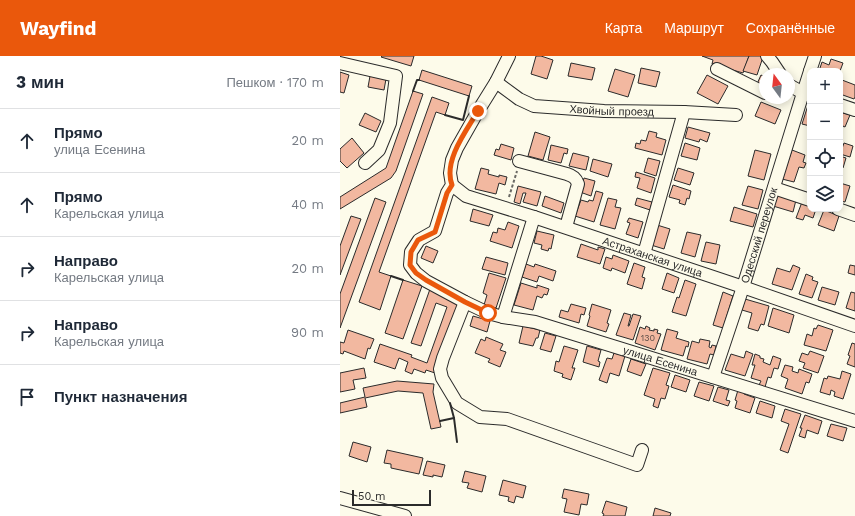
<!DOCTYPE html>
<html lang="ru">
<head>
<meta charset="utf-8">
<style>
	:root { --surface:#fff; --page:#f6f6f7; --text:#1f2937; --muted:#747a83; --line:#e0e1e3; --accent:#ea580c }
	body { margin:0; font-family:"Work Sans",sans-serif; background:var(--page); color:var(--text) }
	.controls { position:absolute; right:12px; top:12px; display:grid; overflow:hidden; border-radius:8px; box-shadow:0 2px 10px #0003 }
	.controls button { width:36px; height:36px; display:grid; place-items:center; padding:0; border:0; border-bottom:1px solid var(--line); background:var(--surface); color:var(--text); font:20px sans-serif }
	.compass { position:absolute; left:419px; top:12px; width:36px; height:36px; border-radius:50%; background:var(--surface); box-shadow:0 2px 10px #0003; rotate:345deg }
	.scale { position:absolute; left:12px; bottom:10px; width:79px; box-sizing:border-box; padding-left:4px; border:2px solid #2b2b2b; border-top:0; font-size:11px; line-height:14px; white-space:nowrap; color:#2b2b2b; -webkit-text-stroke:3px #fdfbea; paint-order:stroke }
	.stop { position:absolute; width:12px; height:12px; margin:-9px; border:3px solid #ea580c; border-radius:50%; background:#fff }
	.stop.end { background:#ea580c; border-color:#fff; box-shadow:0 1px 4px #0008 }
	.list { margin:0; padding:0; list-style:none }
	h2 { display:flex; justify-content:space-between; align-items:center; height:52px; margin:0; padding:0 16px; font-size:17px }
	h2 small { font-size:13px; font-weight:400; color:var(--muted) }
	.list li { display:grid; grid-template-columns:26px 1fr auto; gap:12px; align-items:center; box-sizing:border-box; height:64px; padding:0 16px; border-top:1px solid var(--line) }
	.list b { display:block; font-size:15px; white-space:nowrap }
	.list p { margin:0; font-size:13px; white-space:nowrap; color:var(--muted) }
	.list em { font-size:13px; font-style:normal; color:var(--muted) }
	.icon { flex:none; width:22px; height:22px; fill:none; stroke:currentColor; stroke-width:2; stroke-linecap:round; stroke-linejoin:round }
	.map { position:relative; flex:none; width:515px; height:460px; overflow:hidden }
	header { display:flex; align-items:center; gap:24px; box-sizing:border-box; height:56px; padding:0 20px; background:var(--accent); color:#fff }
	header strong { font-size:19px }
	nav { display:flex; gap:22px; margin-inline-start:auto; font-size:14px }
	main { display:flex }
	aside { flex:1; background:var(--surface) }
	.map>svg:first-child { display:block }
	.building { fill:#f2b8a0; stroke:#2b2b2b }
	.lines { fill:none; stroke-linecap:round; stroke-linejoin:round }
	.minor-casing { stroke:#2b2b2b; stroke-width:14 }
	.path { stroke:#6a6964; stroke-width:2; stroke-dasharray:3 2; stroke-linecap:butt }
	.minor { stroke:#fdfbea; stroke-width:12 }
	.wall { stroke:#2b2b2b; stroke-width:2 }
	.route { stroke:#ea580c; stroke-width:5 }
	.labels { text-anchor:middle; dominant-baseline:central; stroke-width:3; stroke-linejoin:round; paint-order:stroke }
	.number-label { font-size:9px; fill:#5d4e48 }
	.street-label { font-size:11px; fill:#2b2b2b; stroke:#fdfbea }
</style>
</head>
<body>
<header>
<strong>Wayfind</strong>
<nav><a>Карта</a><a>Маршрут</a><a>Сохранённые</a></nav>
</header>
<main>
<aside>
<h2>3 мин<small>Пешком · 170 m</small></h2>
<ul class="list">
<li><svg class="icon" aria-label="ahead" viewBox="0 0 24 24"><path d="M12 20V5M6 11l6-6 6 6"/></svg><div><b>Прямо</b><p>улица Есенина</p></div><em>20 m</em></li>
<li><svg class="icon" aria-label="ahead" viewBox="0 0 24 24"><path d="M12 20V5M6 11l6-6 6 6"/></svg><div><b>Прямо</b><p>Карельская улица</p></div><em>40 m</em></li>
<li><svg class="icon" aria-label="right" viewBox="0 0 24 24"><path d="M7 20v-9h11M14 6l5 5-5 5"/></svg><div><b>Направо</b><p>Карельская улица</p></div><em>20 m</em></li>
<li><svg class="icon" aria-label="right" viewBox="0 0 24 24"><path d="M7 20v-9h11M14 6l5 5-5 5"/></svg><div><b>Направо</b><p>Карельская улица</p></div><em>90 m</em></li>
<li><svg class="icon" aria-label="arrive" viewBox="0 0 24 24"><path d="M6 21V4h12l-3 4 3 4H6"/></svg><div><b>Пункт назначения</b></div></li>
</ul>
</aside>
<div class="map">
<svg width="515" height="460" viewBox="0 0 515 460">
	<rect width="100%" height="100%" fill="#fdfbea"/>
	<g class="building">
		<path d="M42,0H74L71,10L41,1Z"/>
		<path d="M196,0H201L213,4L207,23L191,18Z"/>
		<path d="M362,0H409L403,17L372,8L373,4Z"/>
		<path d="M409,0H420L423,1L417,19L403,15Z"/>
		<path d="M491,3L503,7L500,15H479L482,6L489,9Z"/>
		<path d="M231,7L255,12L252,24L228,20Z"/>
		<path d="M301,12L320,16L316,31L298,27Z"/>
		<path d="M275,13L295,19L288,41L268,35Z"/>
		<path d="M82,14L132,30L129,40L79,24Z"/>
		<path d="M0,16L9,19L4,37L0,36Z"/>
		<path d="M367,19L388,30L378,48L357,37Z"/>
		<path d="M421,19L425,21V32L417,28Z"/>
		<path d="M30,20L46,23L44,34L28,31Z"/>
		<path d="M502,24L515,29V41L514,43L500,38V30Z"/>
		<path d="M73,35L83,38L56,115L51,122L0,153V141L46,112Z"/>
		<path d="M92,41L109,47L105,59L96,56L39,216L51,220L40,254L19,246Z"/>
		<path d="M421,46L441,54L435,68L415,60Z"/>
		<path d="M469,46L470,47V70L462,68Z"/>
		<path d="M500,56L510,59L505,71L503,70L501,77L500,76Z"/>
		<path d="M25,57L41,65L36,76L19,69Z"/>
		<path d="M348,71L370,77L367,86L360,83L359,86L345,82Z"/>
		<path d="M309,75L317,77L316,81L326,84L322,99L295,92L296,87L300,88L301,84L306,85Z"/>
		<path d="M195,76L210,81L203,104L188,100Z"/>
		<path d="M12,82L24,97L7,112L0,105V93Z"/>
		<path d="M345,87L360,92L357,104L341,100Z"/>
		<path d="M504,87L513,90L510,101L500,98Z"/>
		<path d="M161,88L174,92L171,104L154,99L156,93L159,94Z"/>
		<path d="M211,89L228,93L227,98L224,97L221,107L208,104Z"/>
		<path d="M415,94L431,98L424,124L408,120Z"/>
		<path d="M452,94L465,99L463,106L466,107L464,112L459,111L454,126L442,123Z"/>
		<path d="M233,97L249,101L246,114L229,110Z"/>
		<path d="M500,100L506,102L503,112L500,111Z"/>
		<path d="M308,102L320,105L316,120L304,116Z"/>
		<path d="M253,103L272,108L268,121L250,115Z"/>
		<path d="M141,112L149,114L148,118L159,121V119L167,121L165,129L159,127L156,138L135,133Z"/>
		<path d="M338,112L354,117L350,129L334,124Z"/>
		<path d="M296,116L315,122L311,137L297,132L300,122L295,121Z"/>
		<path d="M244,122L255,125L251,140L240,136Z"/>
		<path d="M500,127L510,130L505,146L500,145Z"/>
		<path d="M333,129L351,135L349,143L347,142L345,149L339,147L340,144L329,141Z"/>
		<path d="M178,130L201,136L197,150L183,146L186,137H183L180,148L174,146Z"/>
		<path d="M408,130L423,134L418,153L402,149Z"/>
		<path d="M256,135L263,137L254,166L235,160L241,144L248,146L249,144L253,145Z"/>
		<path d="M437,138L456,144L453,156L433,150Z"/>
		<path d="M205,140L224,147L221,157L202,150Z"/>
		<path d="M35,142L46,146L0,272V238Z"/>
		<path d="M268,142L277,144L275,151L281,152L275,173L260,169Z"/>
		<path d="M297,142L312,146L310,154L295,149Z"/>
		<path d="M462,146L470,148L469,150L470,151V153H476L473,162L465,159L463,164L456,162Z"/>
		<path d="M394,151L417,158L413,171L390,165Z"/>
		<path d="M133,153L153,159L149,170L130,165Z"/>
		<path d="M484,154L499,160L494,175L478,169Z"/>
		<path d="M11,160L21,163L0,219V190Z"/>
		<path d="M289,162L303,166L298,182L286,178L290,167L287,166Z"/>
		<path d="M168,166L179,170L172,192L150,185L153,176L157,177L158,172L165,174Z"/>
		<path d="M317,169L330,173L324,193L311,189Z"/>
		<path d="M197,175L214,179L211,193L209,192L208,195L201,193L202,189L194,187Z"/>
		<path d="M347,176L361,179L355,201L341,197Z"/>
		<path d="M366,186L380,189L376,208L361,205Z"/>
		<path d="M241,188L258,194V191L265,193L260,208L237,201Z"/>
		<path d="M86,190L98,195L93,207L81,202Z"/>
		<path d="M273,199L289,205L285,217L272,212L271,215L263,212L266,201L272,203Z"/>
		<path d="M146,201L168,207L165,219L142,213Z"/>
		<path d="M294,207L305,211L302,221L305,222L302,233L287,228Z"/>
		<path d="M186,208L194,211L195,208L216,215L213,225L199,220L197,226L182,221Z"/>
		<path d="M453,209L460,212L452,234L432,228L437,212L450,216Z"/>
		<path d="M510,209L515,210V219L508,217Z"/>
		<path d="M149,217L166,222L156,252L144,249L147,239L143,237Z"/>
		<path d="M327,217L339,222L334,237L322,233Z"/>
		<path d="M466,218L473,221L472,224L478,226L472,242L459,238Z"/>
		<path d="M63,224L82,230L63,283L45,277Z"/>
		<path d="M345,224L356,228L346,260L332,256L337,241L339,242Z"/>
		<path d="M181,227L197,232V229L209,233L207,239L204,238L202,242L197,240L193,254L174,249Z"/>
		<path d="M482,231L499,236L495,249L478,244Z"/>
		<path d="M90,233L119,247L95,317L86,314L85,317L74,313L72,318L65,315L68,306L59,302L55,313L34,306L40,288L72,299L71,301L87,307L107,251L96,247L81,290L71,287Z"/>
		<path d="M383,236L393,240L383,272L373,269Z"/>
		<path d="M511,236L515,237V255L506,252Z"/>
		<path d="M405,243L429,250L424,269L421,268L418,275L408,272L412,257L402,254Z"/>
		<path d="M231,248L246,252L244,259L241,258L239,267L219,261L221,254L228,256Z"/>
		<path d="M252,248L271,254L267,267L269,268L266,276L247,270L250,260L249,259Z"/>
		<path d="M433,252L454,259L449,277L428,270Z"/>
		<path d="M284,257L291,259L288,270H289L293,258L301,260L293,284L276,279Z"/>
		<path d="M133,260L150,265L147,276L130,270Z"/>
		<path d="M478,269L493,274L486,295L464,289L467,278L472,280L474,272L476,273Z"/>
		<path d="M183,270L200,274L198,282H196L193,290L179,287Z"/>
		<path d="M306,270L310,272L309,274L314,275V273L318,274L317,277L321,278L315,294L295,287L300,271L305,273Z"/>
		<path d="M327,273L338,276L336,282L349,286L348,291L346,290L343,300L321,294Z"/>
		<path d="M8,274L34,283L30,293L28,292L25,303L4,295L3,298L0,297V286L4,287Z"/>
		<path d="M205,277L216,280L211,296L200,293Z"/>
		<path d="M146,281L163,288L160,294L166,296L160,311L148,306L150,303L135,297L141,283L145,285Z"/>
		<path d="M360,283L370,285L369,291L371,292L372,289L376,290L374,299L370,298L367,308L347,303L352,285L359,287Z"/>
		<path d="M512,287L515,288V311L507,308L510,300L508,299Z"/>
		<path d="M224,290L238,294L232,312H235L231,324L222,321L223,318L214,315L216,305L219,306Z"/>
		<path d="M247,290L261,294L258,305L260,306L259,311L243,306Z"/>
		<path d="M406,295L413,298L405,320L385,314L391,298L404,302Z"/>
		<path d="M470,295L484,300L478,317L463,312L465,307L459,305L462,297L468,299Z"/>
		<path d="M274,297L285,300L279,320L270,317L267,327L259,324L267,302L272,303Z"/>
		<path d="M415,298L420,300V302L424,303L423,306L430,309L433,300L441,303L438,313L434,312L431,322L428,321L425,331L419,329L421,325L411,322L415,309H412Z"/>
		<path d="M291,303L306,308L301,320L287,315Z"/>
		<path d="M445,309L453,311L452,315L458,317L459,313L472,318L469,327L466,326L462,338L445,332L448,323L441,320Z"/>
		<path d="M24,312L26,322L13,324L15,333L0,336V317Z"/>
		<path d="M313,312L330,317L326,329L329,330L325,343L321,342L318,352L313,350L315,343L304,339Z"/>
		<path d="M502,315L511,318L503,343L494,340L495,336L491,334L490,339L480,336L484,322L487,323L488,320L500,323Z"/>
		<path d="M335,319L350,324L346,336L331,331Z"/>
		<path d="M57,325L94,328L93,336L101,371L91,373L83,337L58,335L25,342L27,351L0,357V347L25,341L23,332Z"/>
		<path d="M359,326L374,330L369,345L354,340Z"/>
		<path d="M378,331L389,334L386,344L390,345L388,350L373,345Z"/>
		<path d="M398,334L405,336L404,338L415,342L410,357L395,352L397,345L395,344Z"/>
		<path d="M420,345L435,350L432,362L416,357Z"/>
		<path d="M445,353L461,358L448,397L440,394L449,368L441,365Z"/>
		<path d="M465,359L482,365L478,378L467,374L465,382L459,380L462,372H460Z"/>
		<path d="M491,368L507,372L503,385L487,380Z"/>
		<path d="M13,386L31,391L27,406L9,400Z"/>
		<path d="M47,394L83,402L79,418L51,412V408L44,407Z"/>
		<path d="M87,405L105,409L102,421L93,419V421L83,419Z"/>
		<path d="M125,415L146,420L142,436L127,432L129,427L122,426Z"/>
		<path d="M163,424L186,430L183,442L176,440L174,447L168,445L169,441L159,439Z"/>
		<path d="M224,433L249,438L247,449L241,448L239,459L224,456L227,443L222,442Z"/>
		<path d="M266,445L287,451L285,460H263L264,458L262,457Z"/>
		<path d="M315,452L331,457L330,460H313Z"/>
	</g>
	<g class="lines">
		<defs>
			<g id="minor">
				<path id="s1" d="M169,0L156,26L138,55L117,92L112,104L110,117L112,129L107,137L95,175L79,184L71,196L70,209L76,217L86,225L125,246L148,257L163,261L195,266L515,365"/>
				<path d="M427,0L432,6L440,18"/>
				<path d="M0,7L56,20L50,67L39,94L25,107"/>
				<path d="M377,13L425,37"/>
				<path d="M470,15L475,0"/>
				<path id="s2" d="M156,26L179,43L194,50L264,55L344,56L396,59"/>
				<path d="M469,39L463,37L470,15"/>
				<path d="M500,49L515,54"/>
				<path d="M179,105L227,118C233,120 236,122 238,128L226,171"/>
				<path id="s3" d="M112,129L126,140L194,161L403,231L515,270"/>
				<path d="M434,132L470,144"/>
				<path d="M498,153L515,159"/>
				<path d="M304,198L344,56"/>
				<path d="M125,246L103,302L100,313L102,322L117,347L140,361L167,363L297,409L302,394"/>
				<path d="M163,261L194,161"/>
				<path id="s4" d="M373,321L403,231L463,37L449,29"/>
				<path d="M0,442L65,460"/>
			</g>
		</defs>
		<use href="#minor" class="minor-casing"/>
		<path class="path" d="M169,141L177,115"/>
		<use href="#minor" class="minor"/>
		<g class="wall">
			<path d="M73,35L77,24H79"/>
			<path d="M105,59L123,64L129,40"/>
			<path d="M51,220L63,224"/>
			<path d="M110,347L114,362L117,386"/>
			<path d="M100,365L114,362"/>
		</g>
	</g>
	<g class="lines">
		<path class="route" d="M138,55C126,75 103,105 112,129L107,137L95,176L78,184L71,196L70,209L76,217L86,224L125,246L148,257"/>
	</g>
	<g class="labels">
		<g class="number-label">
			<text x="308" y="282">130</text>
		</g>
		<g class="street-label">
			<text stroke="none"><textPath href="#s2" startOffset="123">Хвойный проезд</textPath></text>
			<text stroke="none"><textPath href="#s4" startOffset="149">Одесский переулок</textPath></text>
			<text stroke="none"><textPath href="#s3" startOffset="214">Астраханская улица</textPath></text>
			<text stroke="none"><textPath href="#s1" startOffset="511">улица Есенина</textPath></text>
		</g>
	</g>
</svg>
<div class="controls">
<button>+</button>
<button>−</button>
<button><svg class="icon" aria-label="locate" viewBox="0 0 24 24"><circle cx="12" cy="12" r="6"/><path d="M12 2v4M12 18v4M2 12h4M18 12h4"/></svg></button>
<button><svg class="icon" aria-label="layers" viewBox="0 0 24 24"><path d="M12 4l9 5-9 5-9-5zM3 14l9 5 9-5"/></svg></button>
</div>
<svg class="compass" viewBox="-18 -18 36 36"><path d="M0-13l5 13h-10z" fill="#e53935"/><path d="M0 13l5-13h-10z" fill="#747a83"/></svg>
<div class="scale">50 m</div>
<div class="stop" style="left:148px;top:257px"></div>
<div class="stop end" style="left:138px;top:55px"></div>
</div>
</main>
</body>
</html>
